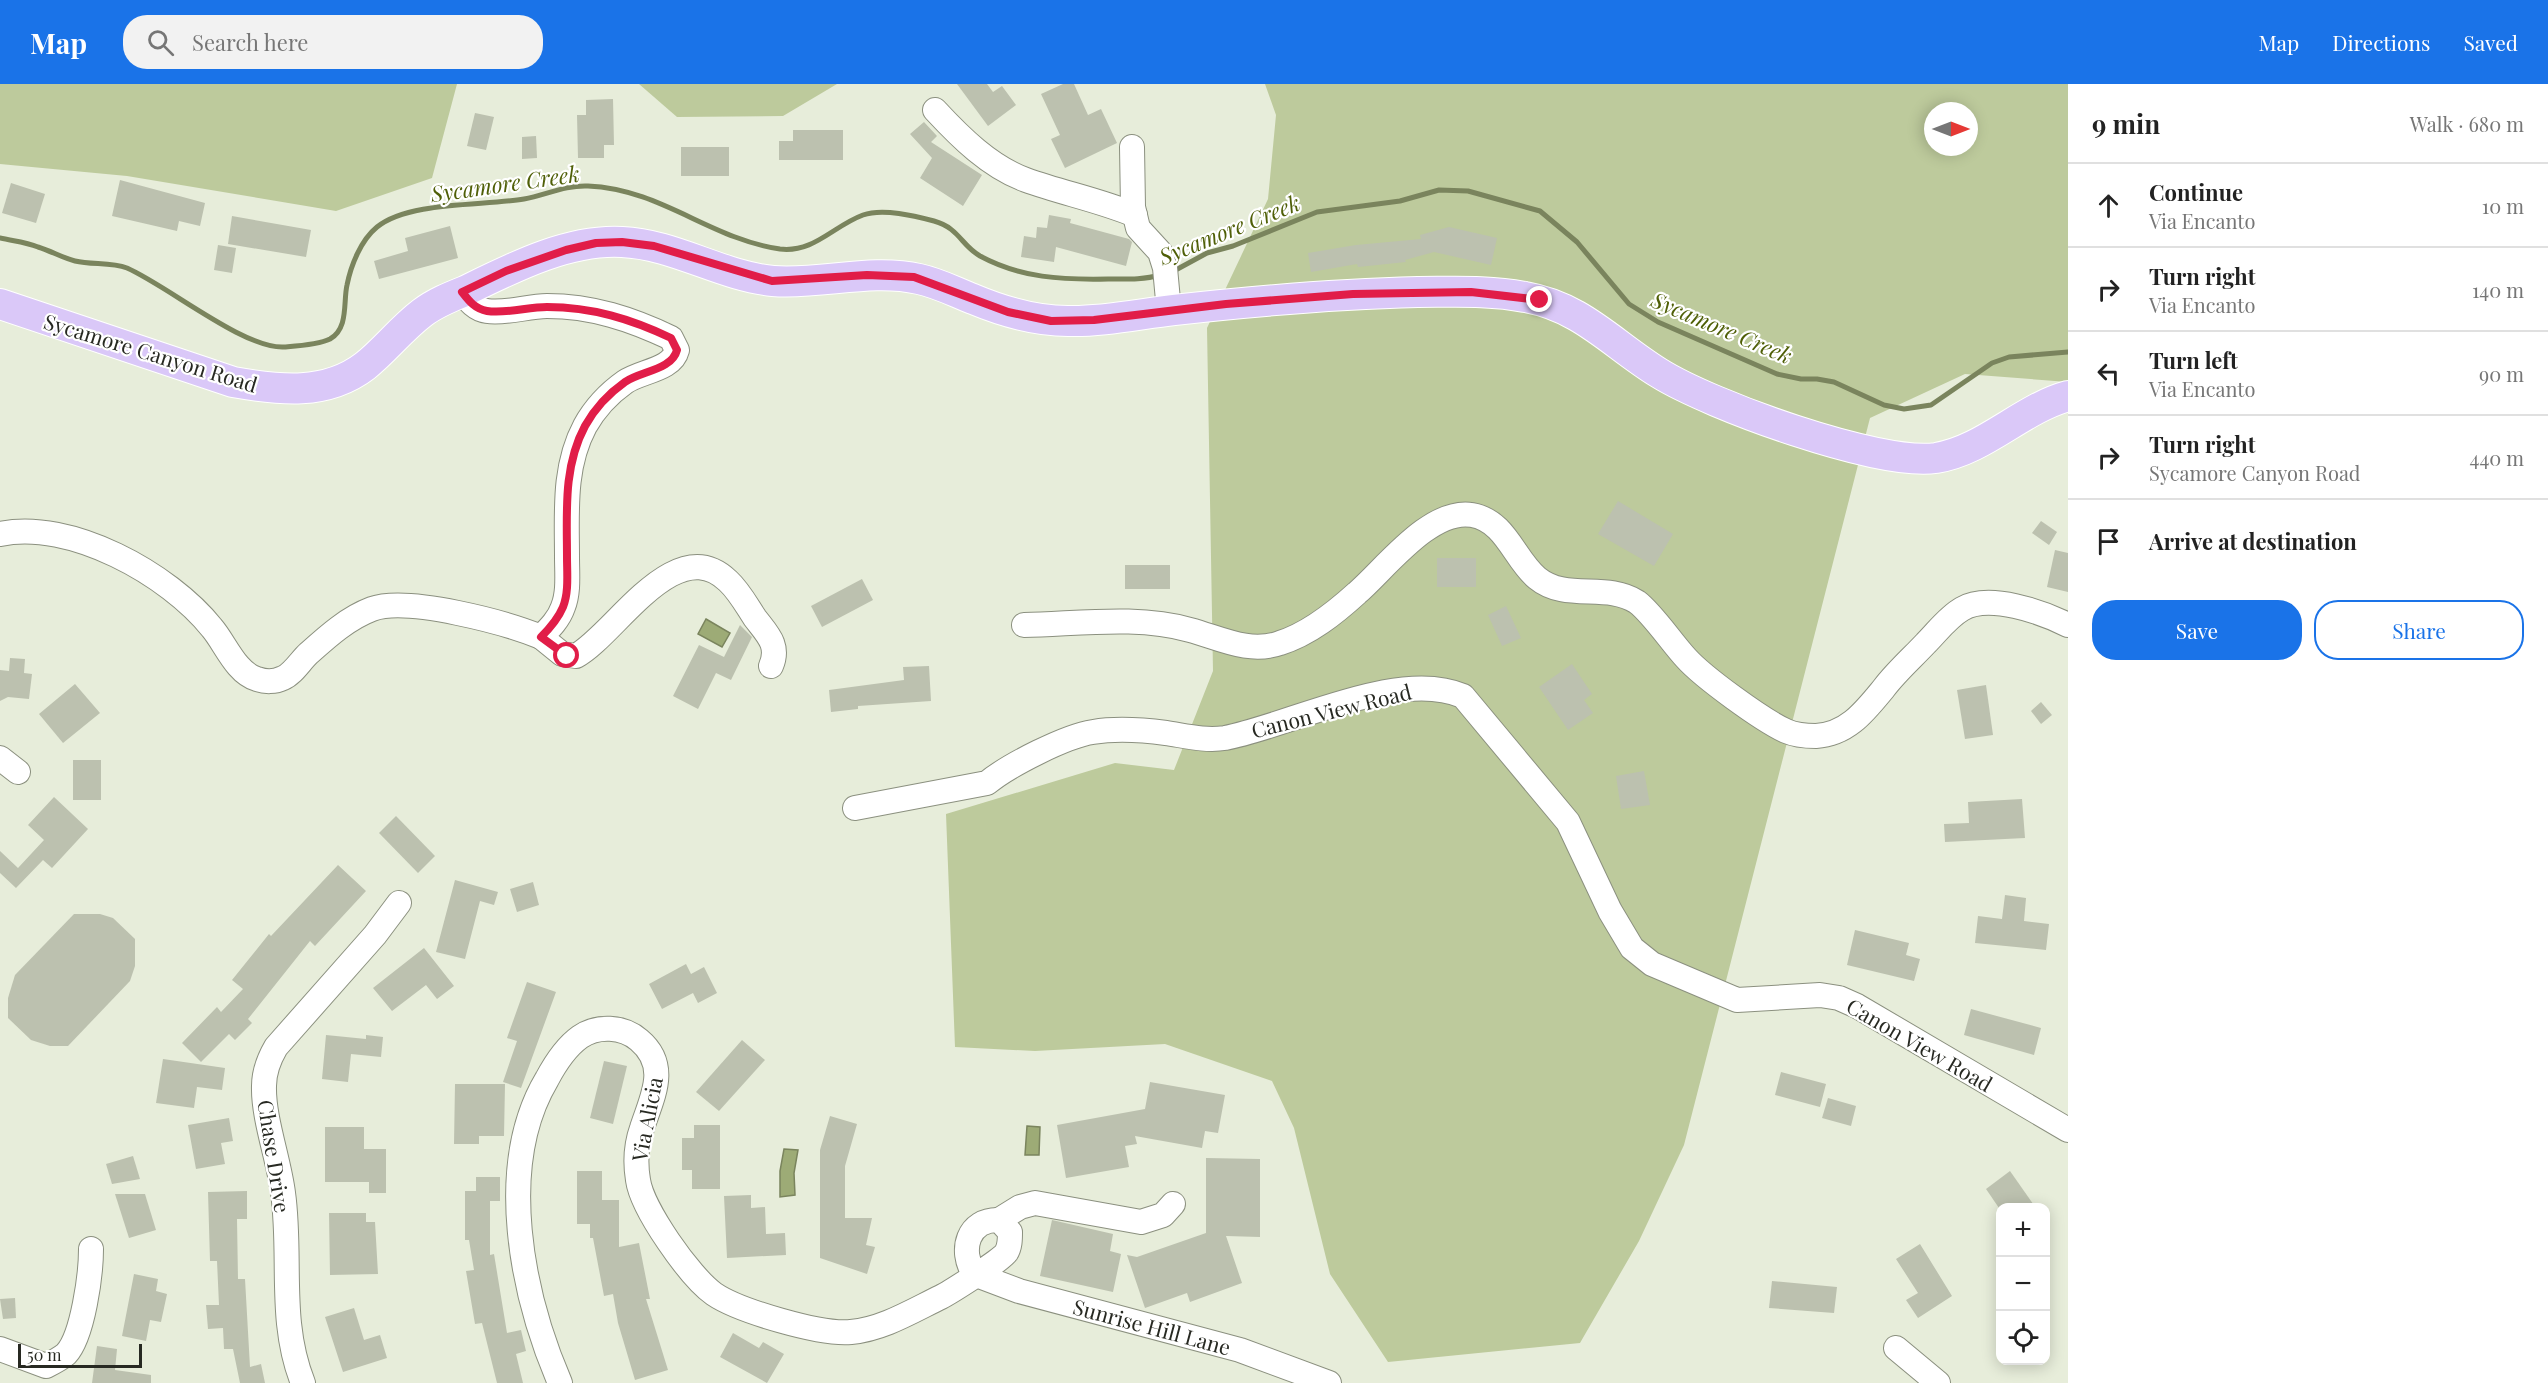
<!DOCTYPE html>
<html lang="en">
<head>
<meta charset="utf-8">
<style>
	:root { --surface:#fff; --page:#f2f2f2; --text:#222; --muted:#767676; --line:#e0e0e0; --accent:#1a73e8 }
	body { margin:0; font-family:"Playfair Display",serif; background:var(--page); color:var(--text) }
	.controls { position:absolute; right:18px; bottom:18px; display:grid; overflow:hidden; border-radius:12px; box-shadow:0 3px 15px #0003 }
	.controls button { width:54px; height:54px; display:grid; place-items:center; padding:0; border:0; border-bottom:2px solid var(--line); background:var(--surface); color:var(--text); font:30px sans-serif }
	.compass { position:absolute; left:1924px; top:18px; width:54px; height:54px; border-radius:50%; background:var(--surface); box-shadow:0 3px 15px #0003; rotate:90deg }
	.scale { position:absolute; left:18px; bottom:15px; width:124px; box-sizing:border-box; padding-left:6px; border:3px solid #272922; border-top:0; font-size:16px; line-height:21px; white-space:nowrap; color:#272922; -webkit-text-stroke:4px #fff; paint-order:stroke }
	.stop { position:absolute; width:18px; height:18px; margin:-14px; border:4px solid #e11d48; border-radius:50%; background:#fff }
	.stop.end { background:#e11d48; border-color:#fff; box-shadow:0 2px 6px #0008 }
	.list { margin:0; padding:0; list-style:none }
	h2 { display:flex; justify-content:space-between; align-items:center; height:78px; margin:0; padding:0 24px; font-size:26px }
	h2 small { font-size:20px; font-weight:400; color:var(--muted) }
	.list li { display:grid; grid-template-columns:39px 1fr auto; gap:18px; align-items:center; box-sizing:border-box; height:84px; padding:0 24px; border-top:2px solid var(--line) }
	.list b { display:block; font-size:22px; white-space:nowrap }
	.list p { margin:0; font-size:20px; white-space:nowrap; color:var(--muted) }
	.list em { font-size:20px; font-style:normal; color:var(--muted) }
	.actions { display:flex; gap:12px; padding:18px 24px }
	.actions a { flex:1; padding:14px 0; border:2px solid var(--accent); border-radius:24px; text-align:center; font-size:21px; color:var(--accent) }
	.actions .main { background:var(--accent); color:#fff }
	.icon { flex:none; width:33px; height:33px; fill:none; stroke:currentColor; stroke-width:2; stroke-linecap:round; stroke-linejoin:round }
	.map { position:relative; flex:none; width:2068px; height:1299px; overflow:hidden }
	header { display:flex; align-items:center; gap:36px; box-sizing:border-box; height:84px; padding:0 30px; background:var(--accent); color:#fff }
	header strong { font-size:28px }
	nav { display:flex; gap:33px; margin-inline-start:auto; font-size:21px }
	.search { width:420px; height:54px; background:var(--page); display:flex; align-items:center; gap:15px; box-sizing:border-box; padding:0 21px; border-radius:24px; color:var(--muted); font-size:22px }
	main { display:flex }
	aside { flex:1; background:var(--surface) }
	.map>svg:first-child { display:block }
	.green { fill:#bdca9c; fill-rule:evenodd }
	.water { fill:#9dab76; stroke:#7a845d; stroke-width:1.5 }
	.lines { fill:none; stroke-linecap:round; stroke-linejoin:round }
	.stream { stroke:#7a845d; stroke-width:5 }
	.building { fill:#bcc1af }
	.minor-casing { stroke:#8b907f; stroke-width:26 }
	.major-casing { stroke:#fff; stroke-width:32 }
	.minor { stroke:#fff; stroke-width:24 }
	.major { stroke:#dac8f8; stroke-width:30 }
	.route { stroke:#e11d48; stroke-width:8 }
	.labels { text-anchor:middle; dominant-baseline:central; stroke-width:4.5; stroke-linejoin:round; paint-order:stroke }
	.street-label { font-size:21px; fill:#272922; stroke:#fff }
	.water-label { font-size:22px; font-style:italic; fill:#4f5f07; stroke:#fff }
</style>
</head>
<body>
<header>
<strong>Map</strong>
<div class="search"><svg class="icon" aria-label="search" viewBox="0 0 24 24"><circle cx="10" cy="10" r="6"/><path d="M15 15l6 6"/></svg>Search here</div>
<nav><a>Map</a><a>Directions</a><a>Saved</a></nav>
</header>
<main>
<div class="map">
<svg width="2068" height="1299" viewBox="0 0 2068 1299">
	<rect width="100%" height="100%" fill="#e7edda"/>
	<g class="green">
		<path d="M0,0H457L432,94L336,127L127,92L0,80Z"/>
		<path d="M639,0H837L783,32L677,33Z"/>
		<path d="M1265,0H2068V298L1965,290L1870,334L1684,1061L1639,1157L1580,1259L1388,1278L1330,1190L1294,1044L1272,997L1165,960L1035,967L955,963L946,730L1115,679L1174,686L1213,587L1207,244L1268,115L1276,31ZM1933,27H1969V63H1933Z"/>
	</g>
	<g class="water">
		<path d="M706,535L730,549L722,563L698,550Z"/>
		<path d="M1027,1042L1040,1043L1039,1071H1025Z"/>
		<path d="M784,1065L798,1066L794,1089L795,1111L780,1113V1087Z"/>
	</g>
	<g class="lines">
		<g class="stream">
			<path d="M0,154C13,157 26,158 38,163C51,167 63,174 75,177C92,181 111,178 127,184C168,202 244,265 284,263C297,262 318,261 330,255C349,244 343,218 347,201C351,181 361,156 377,143C409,117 484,122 524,115C546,111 565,101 588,102C661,105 710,155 780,165C814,169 833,142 863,131C883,124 915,132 934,137C959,144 961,161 980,172C1021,194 1062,196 1108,195C1125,195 1143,196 1160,191"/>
			<path d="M1172,188L1207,169L1233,162L1317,128L1400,117L1439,106L1468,107L1540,127L1577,158L1629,220L1658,238L1777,290L1801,295H1817L1834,298L1884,321L1904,325L1931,321L1992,279L2009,273L2068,268"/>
		</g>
	</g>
	<g class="building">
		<path d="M957,0H987L993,8L1002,2L1016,21L988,42Z"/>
		<path d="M1063,0H1074L1088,31L1101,25L1117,59L1065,84L1051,55L1060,51L1041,10Z"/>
		<path d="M613,15L614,61H604V74H578L577,31H586V16Z"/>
		<path d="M475,29L494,33L486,66L467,62Z"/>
		<path d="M924,38L937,52L931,58L982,91L963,122L920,94L932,74L910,50Z"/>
		<path d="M793,46H843V76H779V57H793Z"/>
		<path d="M536,52L537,74L522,75V53Z"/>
		<rect x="681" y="63" width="48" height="29"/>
		<path d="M120,96L205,119L200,142L179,137L177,147L112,132Z"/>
		<path d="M11,99L45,110L36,139L2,129Z"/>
		<path d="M1049,131L1071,135L1070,139L1129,155L1132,158L1126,182L1056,163L1054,178L1021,173L1024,152L1036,154L1037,143L1047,144Z"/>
		<path d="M232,132L311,146L306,173L228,160Z"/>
		<path d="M450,142L458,174L379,195L374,177L408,167L405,154Z"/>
		<path d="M1449,143L1497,154L1491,181L1434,168L1405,176L1406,178L1358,183L1357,180L1311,188L1308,169L1356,161L1421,155L1420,151Z"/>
		<path d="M218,161L236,164L232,189L214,186Z"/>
		<path d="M1618,417L1673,450L1654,482L1598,450Z"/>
		<path d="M2041,437L2057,448L2049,461L2032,449Z"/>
		<path d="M2055,466L2068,469V508L2047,503Z"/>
		<rect x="1437" y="474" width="39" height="29"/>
		<rect x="1125" y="481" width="45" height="24"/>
		<path d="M862,495L873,516L822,543L811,522Z"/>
		<path d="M1506,522L1521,554L1502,562L1488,531Z"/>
		<path d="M740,541L752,553L731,596L716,589L698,625L673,612L699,561L724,573Z"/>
		<path d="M10,574L25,575L24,589L32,590L29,615L8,613L0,617V586L9,587Z"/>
		<path d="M1572,580L1592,610L1584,616L1593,629L1568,646L1539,603Z"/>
		<path d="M929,582L931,617L858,622V625L831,628L829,606L904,596L903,583Z"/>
		<path d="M75,600L100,629L63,659L39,630Z"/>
		<path d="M1986,601L1993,651L1965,655L1957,606Z"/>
		<path d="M2041,618L2052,631L2041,640L2031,627Z"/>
		<rect x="73" y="676" width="28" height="40"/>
		<path d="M1644,687L1650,721L1621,725L1616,692Z"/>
		<path d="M54,713L88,745L52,784L43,776L16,804L0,789V767L18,784L44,756L28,741Z"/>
		<path d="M2022,715L2025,754L1945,758L1944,740L1969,739L1968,718Z"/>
		<path d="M396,732L435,772L418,789L379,749Z"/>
		<path d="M338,781L366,807L315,862L310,857L248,935L252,939L235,956L229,950L201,978L182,959L217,923L221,928L243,905L232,896L269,850L271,852Z"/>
		<path d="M455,796L498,808L494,821L480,817L465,875L436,868Z"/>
		<path d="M533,798L539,821L517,828L510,805Z"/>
		<path d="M2005,811L2026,814L2024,837L2049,840L2046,866L1975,859L1978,832L2002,835Z"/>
		<path d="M74,830H100L113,834L135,855V882L130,897L68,962H50L31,956L8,934V914L15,891Z"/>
		<path d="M1855,846L1909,859L1906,871L1920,875L1914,897L1847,881Z"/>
		<path d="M424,864L454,902L437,915L426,901L392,927L373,904Z"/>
		<path d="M686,880L691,890L704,883L717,909L698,919L693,909L662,925L649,900Z"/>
		<path d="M527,898L556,908L521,1004L503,998L517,957L507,954Z"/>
		<path d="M1971,925L2041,944L2034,971L1964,951Z"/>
		<path d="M326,951L366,955V951L383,953L381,973L351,970L348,998L322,995Z"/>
		<path d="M742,956L765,976L719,1027L696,1008Z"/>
		<path d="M163,975L225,984L222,1006L197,1003L194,1024L156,1019Z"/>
		<path d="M604,977L627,982L613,1040L590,1034Z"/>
		<path d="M1781,988L1826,1000L1820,1023L1775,1011Z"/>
		<path d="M1150,998L1225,1011L1218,1049L1205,1047L1202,1064L1135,1052L1137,1060L1125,1062L1129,1083L1066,1094L1057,1041L1145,1025Z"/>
		<path d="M455,1000H505L504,1052H479V1060H454Z"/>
		<path d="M1828,1014L1856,1022L1851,1042L1822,1034Z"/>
		<path d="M830,1032L857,1040L845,1082V1134H872L866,1161L875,1163L867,1190L820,1174V1066Z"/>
		<path d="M229,1034L233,1057L221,1059L225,1080L196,1085L188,1041Z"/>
		<path d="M694,1041H720V1105H692V1086H682V1054H694Z"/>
		<path d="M325,1043H364V1065H386V1109H369V1098H325Z"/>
		<path d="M133,1072L140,1095L112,1100L106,1080Z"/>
		<path d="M1206,1074L1260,1075V1153L1226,1152L1242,1199L1190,1218L1187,1209L1145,1224L1127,1171L1137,1173L1206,1149Z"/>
		<path d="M577,1087H602V1116H619V1163L639,1159L650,1215H646L668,1286L635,1296L618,1239L613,1210L604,1212L593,1154H590V1140H577Z"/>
		<path d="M2010,1087L2036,1124H1999L1986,1105Z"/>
		<path d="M476,1093H500V1117H490V1171L494,1170L507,1249L521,1246L526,1267L516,1270L523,1299H497L482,1239L475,1240L466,1187L474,1186L469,1156H465V1107H476Z"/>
		<path d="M247,1107V1135H237L238,1195H245L250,1283L261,1280L265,1299H240L233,1265H224L223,1244L208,1245L206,1221H219L217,1177H210L208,1108Z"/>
		<path d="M115,1110H145L156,1146L129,1154Z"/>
		<path d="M751,1111V1124L765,1123L766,1150L785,1149L786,1171L727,1174L724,1112Z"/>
		<path d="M329,1129H366V1138H375L378,1190L330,1191Z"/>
		<path d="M1052,1136L1113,1150L1110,1167L1121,1170L1113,1208L1040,1192Z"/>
		<path d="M1920,1160L1952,1212L1918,1234L1906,1216L1918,1209L1896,1175Z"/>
		<path d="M134,1190L158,1195L156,1207L167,1210L161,1238L150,1236L146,1257L122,1252Z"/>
		<path d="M1772,1197L1837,1203L1834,1229L1769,1224Z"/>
		<path d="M15,1214L16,1234L3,1235L0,1215Z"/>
		<path d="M354,1224L364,1256L380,1251L387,1274L343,1288L325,1233Z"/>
		<path d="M733,1249L759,1264L763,1258L784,1270L767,1299L720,1273Z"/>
		<path d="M97,1262L117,1265L115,1286L151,1291V1299H92Z"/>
	</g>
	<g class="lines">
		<defs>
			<g id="minor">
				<path d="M935,26C960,53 990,83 1026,96C1062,109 1099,116 1135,131"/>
				<path d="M1132,63L1133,123L1138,144L1160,168L1165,184L1169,227"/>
				<path d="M462,208C469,217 475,225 487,227C506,230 528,222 547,222C592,222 631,235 671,254L677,266C672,286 641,287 625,298C608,310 595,324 585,342C563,383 567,429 567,473C567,490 569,508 563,523C559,535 550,544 541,553L562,570L576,572C615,551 675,446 728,497C739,507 747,522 755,534C767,550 780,561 771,582"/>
				<path d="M0,450C70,435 169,490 212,544C225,559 236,589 257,595C265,598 275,598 283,594C293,590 301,576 309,569C328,552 348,534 372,525C408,512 507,539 541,553"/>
				<path d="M1024,541C1078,540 1138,531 1190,546C1220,554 1249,570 1280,559C1309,550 1335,529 1357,509C1385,485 1430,424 1472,431C1506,437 1514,475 1537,494C1566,518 1606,498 1637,518C1652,529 1672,559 1686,574C1703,593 1762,636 1786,647C1795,651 1806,652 1816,652C1848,650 1865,627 1884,604C1896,588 1912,574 1926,559C1937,548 1948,533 1962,525C1989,509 2042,528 2068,541"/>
				<path d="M0,674L18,688"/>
				<path d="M855,724L987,699C1009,681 1066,652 1093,648C1117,644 1143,646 1166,649C1186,652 1205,657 1225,654C1292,641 1399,584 1463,612L1568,738L1610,827L1632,864L1652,880L1737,916L1820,911L1839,914L1857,922L2068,1046"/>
				<path d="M999,1136L1020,1123L1035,1119L1141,1138L1163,1131L1173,1120"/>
				<path d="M974,1190L1019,1207L1240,1266L1329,1299"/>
				<path d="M1896,1264L1938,1299"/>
				<path d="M0,1265L46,1282C52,1279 60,1275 66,1270C83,1252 91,1190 91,1165"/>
				<path d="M303,1299C278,1237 292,1173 283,1109C279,1076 263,1034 264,1002C264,988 269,975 276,963L375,851L399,819"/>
				<path d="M560,1299C522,1211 495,1082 547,995C555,980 566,963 580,953C597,941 623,942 639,956C670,982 652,1013 642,1044C636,1061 635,1078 638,1096C642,1125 690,1193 714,1210C739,1227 821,1251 851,1248C883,1245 912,1227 941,1213C949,1209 1003,1175 1006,1169C1010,1163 1010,1155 1010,1148L999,1136C968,1135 959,1166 974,1190"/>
			</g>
			<path id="major" d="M0,220L233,298C279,306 326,312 365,282C385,266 401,245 422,229C435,219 450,213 465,207C512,184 568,155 622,158C674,160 721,192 773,197C821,201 870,184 919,195C938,199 955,208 973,215C1004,228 1035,237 1068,237C1103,238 1139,230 1174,226C1255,217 1336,210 1418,208C1453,208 1490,206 1525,213C1582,223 1612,260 1659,289C1710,321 1878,382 1936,374C1985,366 2021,325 2068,312"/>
		</defs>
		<use href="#minor" class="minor-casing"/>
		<use href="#major" class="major-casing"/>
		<use href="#minor" class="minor"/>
		<use href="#major" class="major"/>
	</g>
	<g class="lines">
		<path class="route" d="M567,572L541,553C550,544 558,535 563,523C569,508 567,490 567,473C567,429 563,383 585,342C595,324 608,310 625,298C641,287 672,286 677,266L671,254C631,235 592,223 547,223C528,223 506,230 487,227C475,225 469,217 462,208L506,187L566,166L596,159L622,158L654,162L772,197L867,191L914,193L1008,228L1051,237L1094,236L1226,220L1353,210L1471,208L1540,216"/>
	</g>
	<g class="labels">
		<g class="street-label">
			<text transform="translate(151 268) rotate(17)">Sycamore Canyon Road</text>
			<text transform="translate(1331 626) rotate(-14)">Canon View Road</text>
			<text transform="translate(1920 960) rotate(30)">Canon View Road</text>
			<text transform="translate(646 1035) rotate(-79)">Via Alicia</text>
			<text transform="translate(275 1072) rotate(81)">Chase Drive</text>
			<text transform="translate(1152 1242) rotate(15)">Sunrise Hill Lane</text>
		</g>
		<g class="water-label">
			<text transform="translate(505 99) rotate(-8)">Sycamore Creek</text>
			<text transform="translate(1229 145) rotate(-22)">Sycamore Creek</text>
			<text transform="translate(1722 243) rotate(23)">Sycamore Creek</text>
		</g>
	</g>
</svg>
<div class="controls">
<button>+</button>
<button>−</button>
<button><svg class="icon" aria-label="locate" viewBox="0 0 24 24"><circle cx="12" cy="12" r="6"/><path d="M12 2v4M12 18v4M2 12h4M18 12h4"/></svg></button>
</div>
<svg class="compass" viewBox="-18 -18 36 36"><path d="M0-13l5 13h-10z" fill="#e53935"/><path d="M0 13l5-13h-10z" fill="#767676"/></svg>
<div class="scale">50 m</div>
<div class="stop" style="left:567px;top:572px"></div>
<div class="stop end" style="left:1540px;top:216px"></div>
</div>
<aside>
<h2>9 min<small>Walk · 680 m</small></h2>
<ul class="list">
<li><svg class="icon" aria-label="ahead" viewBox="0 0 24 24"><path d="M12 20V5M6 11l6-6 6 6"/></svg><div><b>Continue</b><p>Via Encanto</p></div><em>10 m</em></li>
<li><svg class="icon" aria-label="right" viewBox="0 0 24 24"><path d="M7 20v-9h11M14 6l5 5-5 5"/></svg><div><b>Turn right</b><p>Via Encanto</p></div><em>140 m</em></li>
<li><svg class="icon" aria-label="left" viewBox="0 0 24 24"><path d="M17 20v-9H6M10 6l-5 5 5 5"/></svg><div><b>Turn left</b><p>Via Encanto</p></div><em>90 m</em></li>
<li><svg class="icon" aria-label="right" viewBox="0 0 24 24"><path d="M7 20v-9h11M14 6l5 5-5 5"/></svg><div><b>Turn right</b><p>Sycamore Canyon Road</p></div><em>440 m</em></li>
<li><svg class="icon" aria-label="arrive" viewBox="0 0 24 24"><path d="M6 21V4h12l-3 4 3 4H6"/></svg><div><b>Arrive at destination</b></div></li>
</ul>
<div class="actions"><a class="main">Save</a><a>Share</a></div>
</aside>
</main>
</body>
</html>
